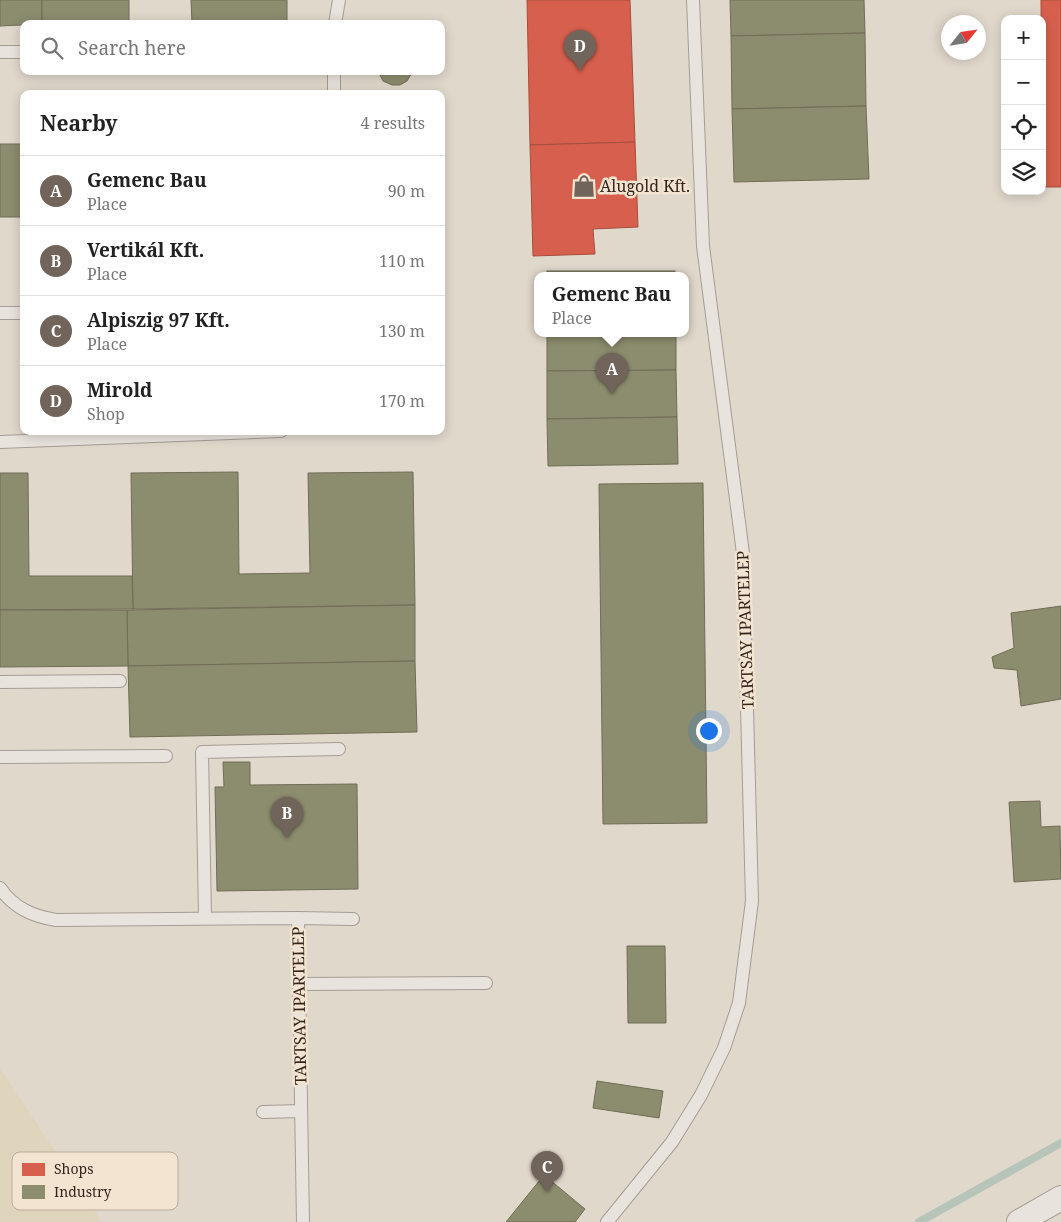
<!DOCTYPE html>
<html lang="en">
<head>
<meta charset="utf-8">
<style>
	:root { --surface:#fff; --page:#f2f2f2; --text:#222; --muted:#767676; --line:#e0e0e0; --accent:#70645b }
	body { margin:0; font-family:"Noto Serif",serif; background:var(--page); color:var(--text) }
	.controls { position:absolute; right:15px; top:15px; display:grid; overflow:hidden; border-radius:10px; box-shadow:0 2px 12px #0003 }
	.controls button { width:45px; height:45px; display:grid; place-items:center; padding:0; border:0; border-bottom:1px solid var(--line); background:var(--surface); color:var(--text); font:25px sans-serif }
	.compass { position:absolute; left:941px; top:15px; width:45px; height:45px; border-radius:50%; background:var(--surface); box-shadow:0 2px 12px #0003; rotate:60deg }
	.you { position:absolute; left:708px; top:730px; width:18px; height:18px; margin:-12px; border:4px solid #fff; border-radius:50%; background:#1a73e8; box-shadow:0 0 0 8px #1a73e833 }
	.badge { display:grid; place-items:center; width:32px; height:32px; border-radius:50%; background:var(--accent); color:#fff; font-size:16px; font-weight:700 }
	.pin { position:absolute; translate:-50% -41px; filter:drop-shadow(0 1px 2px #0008) }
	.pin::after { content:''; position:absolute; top:26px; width:18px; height:15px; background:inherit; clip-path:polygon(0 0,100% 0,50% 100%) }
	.popup { position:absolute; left:534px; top:272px; width:155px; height:65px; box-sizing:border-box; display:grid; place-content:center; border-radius:10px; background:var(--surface); filter:drop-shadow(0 1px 4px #0005); font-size:16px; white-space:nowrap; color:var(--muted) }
	.popup b { font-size:19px; color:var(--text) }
	.popup::after { content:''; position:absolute; left:50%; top:100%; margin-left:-10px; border:10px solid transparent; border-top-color:var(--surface) }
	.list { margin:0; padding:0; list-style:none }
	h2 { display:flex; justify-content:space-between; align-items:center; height:65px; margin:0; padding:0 20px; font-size:21px }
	h2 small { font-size:16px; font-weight:400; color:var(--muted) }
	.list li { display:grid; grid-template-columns:32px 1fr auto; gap:15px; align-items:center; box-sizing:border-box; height:70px; padding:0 20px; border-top:1px solid var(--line) }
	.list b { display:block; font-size:19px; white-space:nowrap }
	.list p { margin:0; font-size:16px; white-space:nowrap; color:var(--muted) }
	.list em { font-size:16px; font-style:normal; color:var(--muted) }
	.icon { flex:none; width:28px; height:28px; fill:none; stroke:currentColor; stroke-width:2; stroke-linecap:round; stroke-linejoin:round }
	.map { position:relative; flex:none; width:1061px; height:1222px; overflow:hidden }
	.search { position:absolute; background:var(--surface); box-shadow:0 2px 12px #0003; left:20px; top:20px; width:425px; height:55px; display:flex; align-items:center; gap:12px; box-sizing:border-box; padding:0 18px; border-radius:10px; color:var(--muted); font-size:19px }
	.panel { position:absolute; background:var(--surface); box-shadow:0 2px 12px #0003; left:20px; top:90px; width:425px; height:345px; border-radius:10px }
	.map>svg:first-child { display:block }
	.farmland { fill:#dfd4bc }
	.shops { fill:#d6604d; stroke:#a54e3f }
	.industry { fill:#8c8c6e; stroke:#716d56 }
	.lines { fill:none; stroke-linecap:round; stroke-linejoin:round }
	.stream { stroke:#b6c4ba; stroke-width:8 }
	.lane-casing { stroke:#a59d95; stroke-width:14 }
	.street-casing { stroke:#a59d95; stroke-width:26 }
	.lane { stroke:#e8e3dc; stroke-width:12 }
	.street { stroke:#e8e3dc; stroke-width:24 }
	.labels { text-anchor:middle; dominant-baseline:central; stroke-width:5; stroke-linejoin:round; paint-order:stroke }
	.poi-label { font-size:16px; fill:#33251e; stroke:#f2e4d1; text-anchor:start }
	.street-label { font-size:16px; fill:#33251e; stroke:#f2e4d1 }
	.key { fill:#f2e4d1; stroke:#b9ab9b; stroke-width:1 }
	.key-label { font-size:14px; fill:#33251e }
</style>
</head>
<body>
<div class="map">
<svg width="1061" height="1222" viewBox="0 0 1061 1222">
	<rect width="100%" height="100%" fill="#e0d8cb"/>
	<path class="farmland" d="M0,1068L102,1222H0Z"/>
	<g class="shops">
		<path d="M527,0H630L635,142L530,145Z"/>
		<path d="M1041,0H1061V187H1042Z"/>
		<path d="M635,142L638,227L593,229L595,254L533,256L530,145Z"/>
	</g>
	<g class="industry">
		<path d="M0,0H42V24L0,26Z"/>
		<rect x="42" y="0" width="87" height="21"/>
		<path d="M191,0H287V24H192Z"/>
		<path d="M730,0H864L865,33L731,36Z"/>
		<path d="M865,33L866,106L732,109L731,36Z"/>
		<path d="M378,71H413L407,81L400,85H392L383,81Z"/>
		<path d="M866,106L869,179L734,182L732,109Z"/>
		<rect x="0" y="144" width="24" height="73"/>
		<rect x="547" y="271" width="128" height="4"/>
		<path d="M547,333H676V370L547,371Z"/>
		<path d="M676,370L677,417L547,419V371Z"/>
		<path d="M677,417L678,464L548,466L547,419Z"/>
		<path d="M238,472L239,574L310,573L308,473L413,472L415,605L133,609L131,473Z"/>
		<path d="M0,473H28L29,576H132L133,609L0,610Z"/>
		<path d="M703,483L707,823L603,824L599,484Z"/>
		<path d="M415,605V661L128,666L127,610Z"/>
		<path d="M1061,606V699L1021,706L1017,670L994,668L992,657L1014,648L1011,613Z"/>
		<path d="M0,610H127L128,666L0,667Z"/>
		<path d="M415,661L417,732L130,737L128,666Z"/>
		<path d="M223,762H250V785L357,784L358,889L217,891L215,787H224Z"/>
		<path d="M1040,801L1041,827L1060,826L1061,879L1014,882L1009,802Z"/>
		<path d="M627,946H665L666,1023H628Z"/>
		<path d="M597,1081L663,1091L659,1118L593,1108Z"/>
		<path d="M544,1175L585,1209L575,1222H506Z"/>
	</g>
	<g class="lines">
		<path class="stream" d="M919,1222L1061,1143"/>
		<defs>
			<g id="lane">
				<path d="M335,24L339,0"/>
				<path d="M0,52H24"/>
				<path d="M334,94V71"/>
				<path d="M0,313H24"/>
				<path d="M0,442L281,431"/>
				<path d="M0,682L120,681"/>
				<path d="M0,757L166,756"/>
				<path d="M0,888C14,908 32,916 56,920L298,918L303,1222"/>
				<path d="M205,917L202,752L339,749"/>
				<path d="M298,918L353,919"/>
				<path d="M299,984L486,983"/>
				<path d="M263,1112L301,1111"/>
				<path d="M607,1222L672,1142L701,1095L724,1048L739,1003L752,901L743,553L703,246L693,0"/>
			</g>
			<path id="street" d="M1019,1222L1061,1198"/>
		</defs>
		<use href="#lane" class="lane-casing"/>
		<use href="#street" class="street-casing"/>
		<use href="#lane" class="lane"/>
		<use href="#street" class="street"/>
	</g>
	<defs>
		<symbol id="shop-bare" viewBox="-9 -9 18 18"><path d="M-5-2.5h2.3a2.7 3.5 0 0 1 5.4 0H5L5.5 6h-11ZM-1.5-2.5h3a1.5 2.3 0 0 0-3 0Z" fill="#70645b" stroke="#f2e4d1" stroke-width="2.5" paint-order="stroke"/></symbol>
	</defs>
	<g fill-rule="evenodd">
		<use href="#shop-bare" x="568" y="170" width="32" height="32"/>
	</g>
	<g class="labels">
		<g class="poi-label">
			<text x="600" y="186">Alugold Kft.</text>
		</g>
		<g class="street-label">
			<text transform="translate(745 630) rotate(-92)">TARTSAY IPARTELEP</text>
			<text transform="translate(299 1006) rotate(-91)">TARTSAY IPARTELEP</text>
		</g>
	</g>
	<rect x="12" y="1152" width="166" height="58" rx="8" class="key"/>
	<rect x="22" y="1163" width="23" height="13" fill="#d6604d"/>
	<rect x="22" y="1185" width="23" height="14" fill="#8c8c6e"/>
	<g class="key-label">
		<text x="54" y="1174">Shops</text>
		<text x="54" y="1197">Industry</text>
	</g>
</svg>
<div class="controls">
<button>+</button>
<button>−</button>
<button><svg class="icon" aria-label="locate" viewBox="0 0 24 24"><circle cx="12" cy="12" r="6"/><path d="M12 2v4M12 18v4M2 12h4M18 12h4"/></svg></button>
<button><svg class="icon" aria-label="layers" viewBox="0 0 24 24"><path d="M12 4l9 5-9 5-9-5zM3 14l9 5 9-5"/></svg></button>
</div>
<svg class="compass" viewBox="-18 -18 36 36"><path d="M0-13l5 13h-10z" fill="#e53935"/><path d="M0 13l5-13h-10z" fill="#767676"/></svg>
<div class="you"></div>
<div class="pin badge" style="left:612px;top:394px">A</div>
<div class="popup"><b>Gemenc Bau</b>Place</div>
<div class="pin badge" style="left:287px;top:838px">B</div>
<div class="pin badge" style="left:547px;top:1192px">C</div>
<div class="pin badge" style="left:580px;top:71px">D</div>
<div class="search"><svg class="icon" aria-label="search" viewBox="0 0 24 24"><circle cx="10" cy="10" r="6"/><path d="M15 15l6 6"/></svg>Search here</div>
<section class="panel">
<h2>Nearby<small>4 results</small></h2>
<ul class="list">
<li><span class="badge">A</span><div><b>Gemenc Bau</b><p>Place</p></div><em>90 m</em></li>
<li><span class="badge">B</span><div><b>Vertikál Kft.</b><p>Place</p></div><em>110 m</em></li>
<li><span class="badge">C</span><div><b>Alpiszig 97 Kft.</b><p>Place</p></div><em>130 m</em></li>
<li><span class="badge">D</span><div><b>Mirold</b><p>Shop</p></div><em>170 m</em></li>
</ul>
</section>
</div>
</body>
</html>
